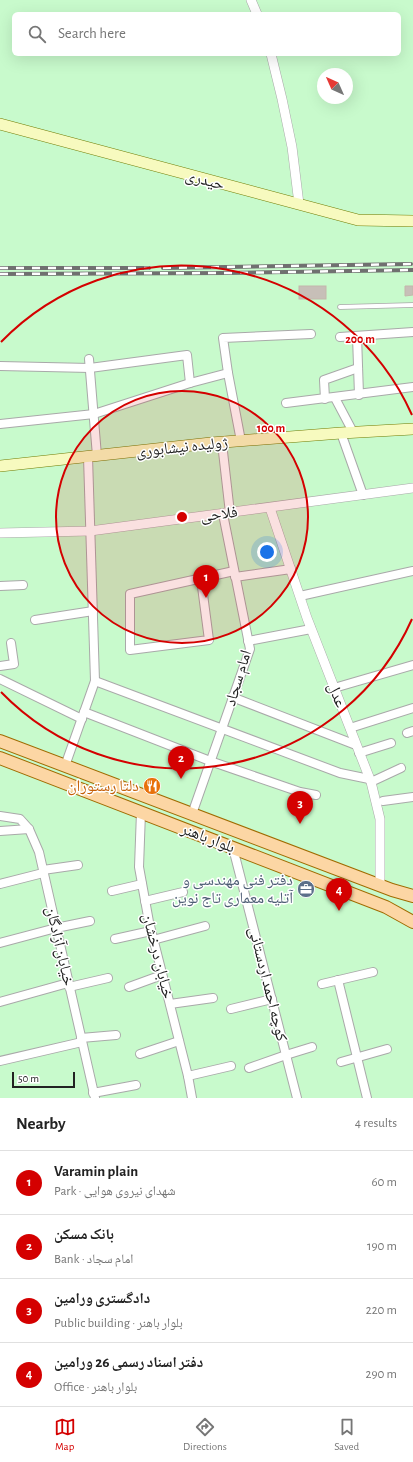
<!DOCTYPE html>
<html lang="en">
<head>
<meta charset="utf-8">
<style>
	:root { --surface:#fff; --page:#f2f2f2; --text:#222; --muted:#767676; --line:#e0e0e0; --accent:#d40000 }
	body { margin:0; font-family:"Alegreya Sans","Noto Naskh Arabic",sans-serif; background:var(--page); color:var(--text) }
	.compass { position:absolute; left:317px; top:68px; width:36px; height:36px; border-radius:50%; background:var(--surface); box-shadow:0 4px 16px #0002; rotate:315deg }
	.scale { position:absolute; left:12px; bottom:10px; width:63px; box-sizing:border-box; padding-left:4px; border:2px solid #222; border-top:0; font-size:11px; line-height:14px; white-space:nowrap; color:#222; -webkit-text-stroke:3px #fff; paint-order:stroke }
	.you { position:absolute; left:267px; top:552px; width:14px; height:14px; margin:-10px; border:3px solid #fff; border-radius:50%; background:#1a73e8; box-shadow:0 0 0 6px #1a73e833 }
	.badge { display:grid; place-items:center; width:26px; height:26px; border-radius:50%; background:var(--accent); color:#fff; font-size:13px; font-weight:700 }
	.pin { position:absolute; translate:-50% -33px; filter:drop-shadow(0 1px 2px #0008) }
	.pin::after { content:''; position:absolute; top:21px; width:14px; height:12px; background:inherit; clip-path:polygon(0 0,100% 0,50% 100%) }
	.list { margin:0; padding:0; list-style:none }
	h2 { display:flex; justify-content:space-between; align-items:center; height:52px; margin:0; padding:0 16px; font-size:17px }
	h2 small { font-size:13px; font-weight:400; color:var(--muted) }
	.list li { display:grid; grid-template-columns:26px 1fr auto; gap:12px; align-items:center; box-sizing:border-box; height:64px; padding:0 16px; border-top:1px solid var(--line) }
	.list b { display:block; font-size:15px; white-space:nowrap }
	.list p { margin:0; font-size:13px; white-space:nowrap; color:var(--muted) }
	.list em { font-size:13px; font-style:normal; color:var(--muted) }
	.icon { flex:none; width:22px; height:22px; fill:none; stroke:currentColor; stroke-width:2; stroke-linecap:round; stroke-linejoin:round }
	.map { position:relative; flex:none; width:413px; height:1098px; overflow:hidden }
	.search { position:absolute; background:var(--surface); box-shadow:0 4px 16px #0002; left:12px; right:12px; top:12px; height:44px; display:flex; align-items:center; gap:10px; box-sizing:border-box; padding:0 14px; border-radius:6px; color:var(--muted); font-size:15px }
	.sheet { height:308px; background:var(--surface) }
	nav { display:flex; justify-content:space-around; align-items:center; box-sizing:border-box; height:56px; border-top:1px solid var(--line); background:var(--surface); font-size:11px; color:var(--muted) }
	nav a { display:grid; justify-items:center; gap:2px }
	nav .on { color:var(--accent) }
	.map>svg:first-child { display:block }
	.park { fill:#c8facc; fill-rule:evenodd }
	.building { fill:#c7bfb8; stroke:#c4b6ab }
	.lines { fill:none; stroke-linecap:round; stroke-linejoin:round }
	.service-casing { stroke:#a9a9a9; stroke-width:5.5 }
	.minor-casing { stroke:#a9a9a9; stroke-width:10 }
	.tertiary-casing { stroke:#a9a9a9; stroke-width:10 }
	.secondary-casing { stroke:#707d05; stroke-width:12 }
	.primary-casing { stroke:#a06b00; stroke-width:14 }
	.service { stroke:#fff; stroke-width:4 }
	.minor { stroke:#fff; stroke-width:8 }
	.tertiary { stroke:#fff; stroke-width:9 }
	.secondary { stroke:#f7fabf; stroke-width:11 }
	.primary { stroke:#fcd6a4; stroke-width:12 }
	.rail-casing { stroke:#707070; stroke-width:4 }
	.rail { stroke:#fff; stroke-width:2.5; stroke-dasharray:8; stroke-linecap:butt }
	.ring { fill:none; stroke:#d40000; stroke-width:2 }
	.labels { text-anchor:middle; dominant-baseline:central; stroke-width:3; stroke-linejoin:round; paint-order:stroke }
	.street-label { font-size:16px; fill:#222; stroke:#fff }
	.food-label { font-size:16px; fill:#c56008; stroke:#fff; text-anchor:end }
	.service-label { font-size:16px; fill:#4e5e75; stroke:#fff; text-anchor:end }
	.centre { fill:#d40000; stroke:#fff; stroke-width:2 }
	.ring-label { font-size:12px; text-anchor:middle; font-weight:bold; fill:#d40000; stroke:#fff; stroke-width:3; stroke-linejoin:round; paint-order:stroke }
</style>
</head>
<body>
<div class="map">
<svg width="413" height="1098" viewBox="0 0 413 1098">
	<rect width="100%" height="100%" fill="#f2efe9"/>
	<path class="park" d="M0,0H413V1098H0ZM14,14H399V54H14ZM323,74H347V98H323Z"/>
	<g class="building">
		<rect x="299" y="286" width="27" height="13"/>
		<path d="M405,286H413V295L405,296Z"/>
	</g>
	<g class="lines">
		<defs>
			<path id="service" d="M340,307L413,305"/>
			<g id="minor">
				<path d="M357,336L359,395"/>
				<path d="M340,337L413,332"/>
				<path d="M89,359L97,456"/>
				<path d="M0,366L90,368L187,355L190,383"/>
				<path d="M335,398L353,432"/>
				<path d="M325,399L324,380L358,368"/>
				<path d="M286,403L413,387"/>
				<path d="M0,424L94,414L190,383L228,373"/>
				<path d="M341,433L363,495"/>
				<path d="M241,441L228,373L223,338L311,334"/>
				<path d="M222,443L230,513"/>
				<path d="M235,577L291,569"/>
				<path d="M201,579L209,640L130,650V594L234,571"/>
				<path d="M0,586L23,585"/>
				<path d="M300,596L413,571"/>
				<path d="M35,620L93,611"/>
				<path d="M248,641L311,629"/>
				<path d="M0,666L14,664L11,643"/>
				<path d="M0,679L82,719"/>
				<path d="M95,681L340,773L369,779"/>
				<path d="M334,688L413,665"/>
				<path d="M232,697L356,745"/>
				<path d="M84,712L210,761L300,792L316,795"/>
				<path d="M350,728L413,708"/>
				<path d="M407,733L413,731"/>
				<path d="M359,753L391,743"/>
				<path d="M65,766L95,681L88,457"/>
				<path d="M371,782L401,768"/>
				<path d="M383,801L413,797"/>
				<path d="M141,812L139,867L149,922L188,1076L192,1098"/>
				<path d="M192,814L250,649L223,514"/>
				<path d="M0,816L20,819L29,829L39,852L95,1098"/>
				<path d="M0,831L29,829"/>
				<path d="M233,848L297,1098"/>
				<path d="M43,870L78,865"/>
				<path d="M0,884L43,873"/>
				<path d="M112,891L142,884"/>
				<path d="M145,901L183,892"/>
				<path d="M115,939L151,931"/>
				<path d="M153,940L205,926"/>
				<path d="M0,943L56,928L90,921"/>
				<path d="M338,980L367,1098"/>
				<path d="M322,984L373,972"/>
				<path d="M69,987L108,978"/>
				<path d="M129,987L162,975"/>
				<path d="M0,1002L68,983"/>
				<path d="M170,1004L213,998"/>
				<path d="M231,1009L272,999"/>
				<path d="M81,1038L116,1035"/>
				<path d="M140,1054L179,1041"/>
				<path d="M0,1061L82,1042"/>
				<path d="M341,1062L387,1049"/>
				<path d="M249,1068L286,1055L312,1047"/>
				<path d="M188,1076L231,1066"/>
				<path d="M93,1093L136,1085"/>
			</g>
			<g id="tertiary">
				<path d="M251,0L257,14"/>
				<path d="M271,54L282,99L292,147L299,204"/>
				<path d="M270,508L307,618L371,782L380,819V886"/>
				<path d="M0,533L90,531L413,488"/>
			</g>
			<g id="secondary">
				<path d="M0,124L358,220L413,221"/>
				<path d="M0,466L211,443L341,433L413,429"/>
			</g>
			<g id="primary">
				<path d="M0,741L392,890L413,896"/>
				<path d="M0,758L386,907L413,922"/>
			</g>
		</defs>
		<use href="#service" class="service-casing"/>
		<use href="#minor" class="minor-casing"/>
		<use href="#tertiary" class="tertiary-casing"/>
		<use href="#secondary" class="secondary-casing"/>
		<use href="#primary" class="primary-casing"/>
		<use href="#service" class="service"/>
		<use href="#minor" class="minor"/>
		<use href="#tertiary" class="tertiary"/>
		<use href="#secondary" class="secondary"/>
		<use href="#primary" class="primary"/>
		<defs>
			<g id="rail">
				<path d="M0,268H149"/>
				<path d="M163,268L411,264"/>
				<path d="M0,274L226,273L413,270"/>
			</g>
		</defs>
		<use href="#rail" class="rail-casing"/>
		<use href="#rail" class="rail"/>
	</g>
	<circle cx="182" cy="517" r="126" fill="#d40000" fill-opacity=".12"/>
	<g class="ring">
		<circle cx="182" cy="517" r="126"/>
		<path d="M412 619A252 252 0 0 1 1 692M1 342A252 252 0 0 1 412 415"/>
	</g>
	<defs>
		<symbol id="restaurant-disc" viewBox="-11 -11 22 22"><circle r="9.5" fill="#e8710a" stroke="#fff"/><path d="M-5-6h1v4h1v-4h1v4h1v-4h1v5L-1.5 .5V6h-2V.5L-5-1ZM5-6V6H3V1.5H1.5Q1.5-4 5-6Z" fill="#fff"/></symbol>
		<symbol id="office-disc" viewBox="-11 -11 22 22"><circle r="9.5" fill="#5c6f8a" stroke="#fff"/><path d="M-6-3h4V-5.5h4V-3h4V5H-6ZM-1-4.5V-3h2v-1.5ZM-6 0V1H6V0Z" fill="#fff"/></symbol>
	</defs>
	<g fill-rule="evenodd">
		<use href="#restaurant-disc" x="142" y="776" width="20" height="20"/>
		<use href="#office-disc" x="296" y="879" width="20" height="20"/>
	</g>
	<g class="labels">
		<g class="street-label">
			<text transform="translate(205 180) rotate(15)">حیدری</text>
			<text transform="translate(182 447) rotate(-6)">ژولیده نیشابوری</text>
			<text transform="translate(219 514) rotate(-7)">فلاحی</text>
			<text transform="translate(238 678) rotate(-73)">امام سجاد</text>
			<text transform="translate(337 695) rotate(69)">عدل</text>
			<text transform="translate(208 838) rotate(21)">بلوار باهنر</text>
			<text transform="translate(60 946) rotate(77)">خیابان آزادگان</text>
			<text transform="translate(158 956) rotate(76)">خیابان درخشان</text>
			<text transform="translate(268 984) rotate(76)">کوچه احمد اردستانی</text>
		</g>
		<g class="food-label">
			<text x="139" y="786">دلتا رستوران</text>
		</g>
		<g class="service-label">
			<text x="293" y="880">دفتر فنی مهندسی و<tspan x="293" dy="18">آتلیه معماری تاج نوین</tspan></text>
		</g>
	</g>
	<circle cx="182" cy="517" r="6" class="centre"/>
	<g class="ring-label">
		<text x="360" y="343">200 m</text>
		<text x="271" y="432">100 m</text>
	</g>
</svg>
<svg class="compass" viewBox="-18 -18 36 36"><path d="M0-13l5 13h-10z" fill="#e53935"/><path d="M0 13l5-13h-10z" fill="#767676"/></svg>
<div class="scale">50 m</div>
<div class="you"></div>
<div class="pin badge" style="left:206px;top:598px">1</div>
<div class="pin badge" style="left:181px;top:779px">2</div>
<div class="pin badge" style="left:300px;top:824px">3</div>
<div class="pin badge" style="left:339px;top:911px">4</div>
<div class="search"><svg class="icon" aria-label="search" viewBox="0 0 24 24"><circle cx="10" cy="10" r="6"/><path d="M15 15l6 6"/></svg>Search here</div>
</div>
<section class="sheet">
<h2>Nearby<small>4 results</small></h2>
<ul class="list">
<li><span class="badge">1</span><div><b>Varamin plain</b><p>Park · شهدای نیروی هوایی</p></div><em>60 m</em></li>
<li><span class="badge">2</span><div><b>بانک مسکن</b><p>Bank · امام سجاد</p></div><em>190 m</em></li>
<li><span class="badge">3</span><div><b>دادگستری ورامین</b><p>Public building · بلوار باهنر</p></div><em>220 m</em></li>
<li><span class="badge">4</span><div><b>دفتر اسناد رسمی 26 ورامین</b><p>Office · بلوار باهنر</p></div><em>290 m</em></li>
</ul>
</section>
<nav>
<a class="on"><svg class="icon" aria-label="map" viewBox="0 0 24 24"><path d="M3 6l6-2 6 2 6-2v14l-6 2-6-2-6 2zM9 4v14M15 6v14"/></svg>Map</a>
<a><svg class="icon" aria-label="directions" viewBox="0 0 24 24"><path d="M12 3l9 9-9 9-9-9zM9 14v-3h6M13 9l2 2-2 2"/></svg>Directions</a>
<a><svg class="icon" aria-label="saved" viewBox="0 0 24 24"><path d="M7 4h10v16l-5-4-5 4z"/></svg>Saved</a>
</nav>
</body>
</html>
